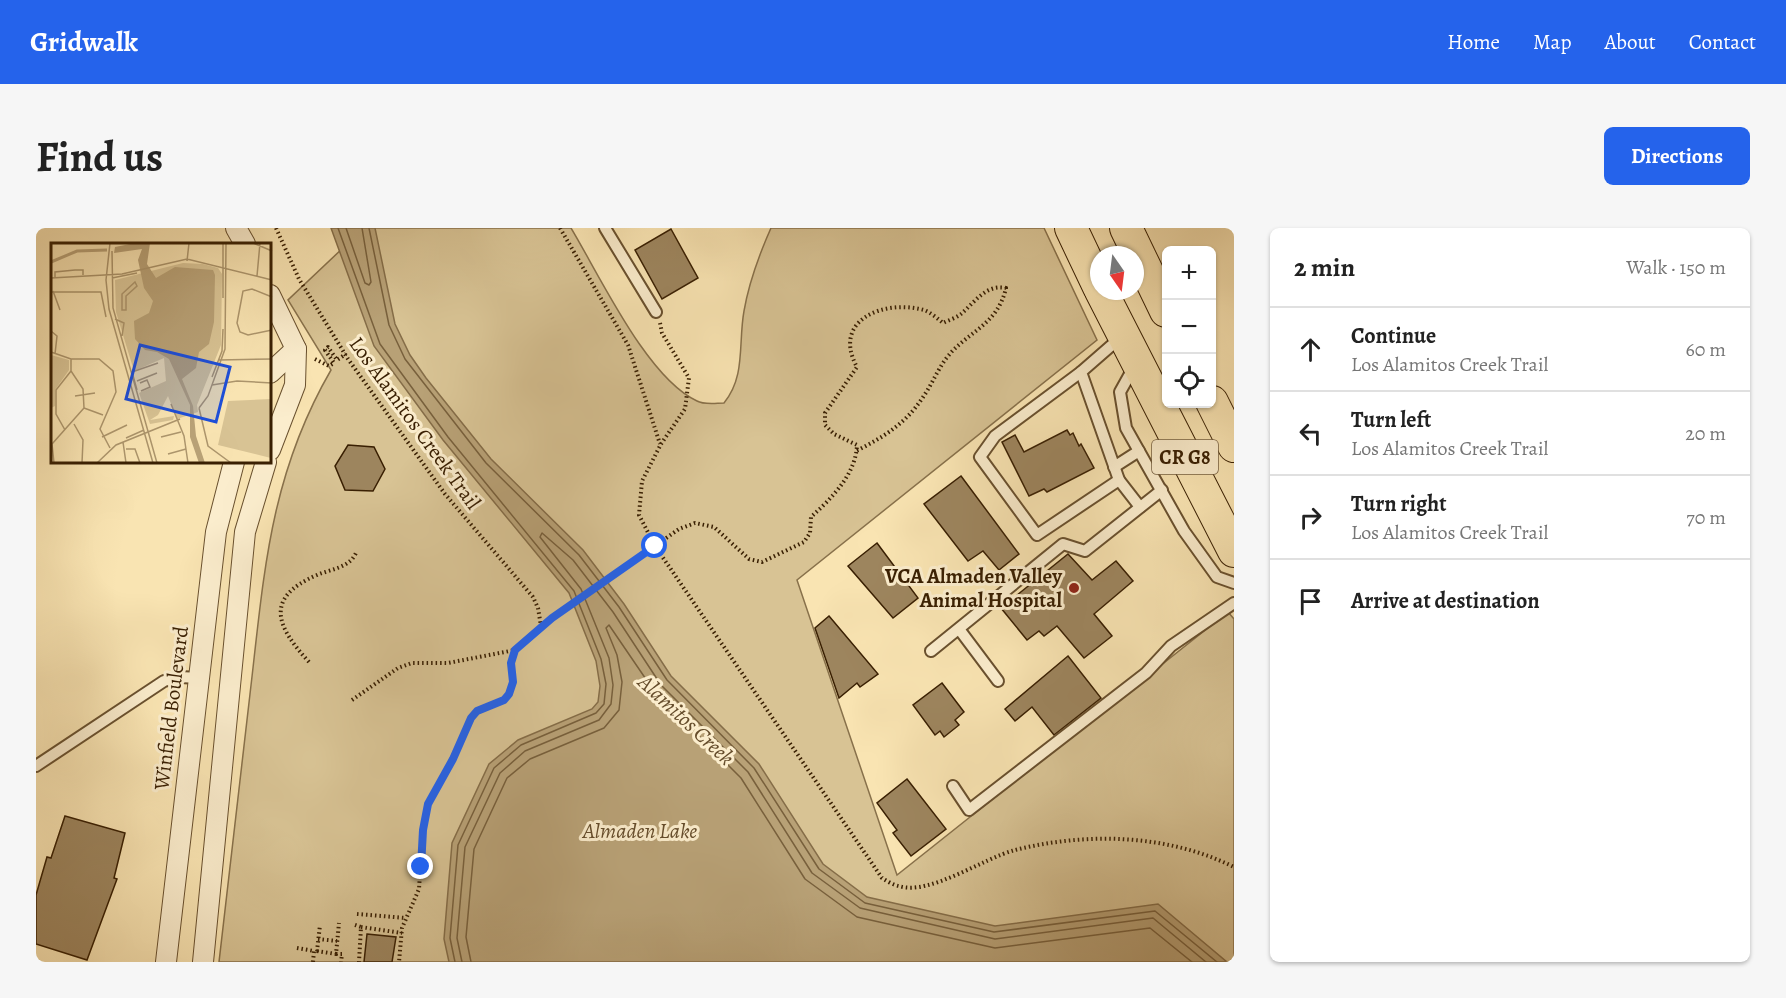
<!DOCTYPE html>
<html lang="en">
<head>
<meta charset="utf-8">
<style>
	:root { --surface:#fff; --page:#f6f6f6; --text:#222; --muted:#767676; --line:#e0e0e0; --accent:#2563eb }
	body { margin:0; font-family:Alegreya,serif; background:var(--page); color:var(--text) }
	.controls { position:absolute; right:18px; top:18px; display:grid; overflow:hidden; border-radius:9px; box-shadow:0 2px 4px #0004 }
	.controls button { width:54px; height:54px; display:grid; place-items:center; padding:0; border:0; border-bottom:2px solid var(--line); background:var(--surface); color:var(--text); font:30px sans-serif }
	.compass { position:absolute; left:1054px; top:18px; width:54px; height:54px; border-radius:50%; background:var(--surface); box-shadow:0 2px 4px #0004; rotate:166deg }
	.stop { position:absolute; width:18px; height:18px; margin:-14px; border:4px solid #2563eb; border-radius:50%; background:#fff }
	.stop.end { background:#2563eb; border-color:#fff; box-shadow:0 2px 6px #0008 }
	.list { margin:0; padding:0; list-style:none }
	h2 { display:flex; justify-content:space-between; align-items:center; height:78px; margin:0; padding:0 24px; font-size:26px }
	h2 small { font-size:20px; font-weight:400; color:var(--muted) }
	.list li { display:grid; grid-template-columns:39px 1fr auto; gap:18px; align-items:center; box-sizing:border-box; height:84px; padding:0 24px; border-top:2px solid var(--line) }
	.list b { display:block; font-size:22px; white-space:nowrap }
	.list p { margin:0; font-size:20px; white-space:nowrap; color:var(--muted) }
	.list em { font-size:20px; font-style:normal; color:var(--muted) }
	.icon { flex:none; width:33px; height:33px; fill:none; stroke:currentColor; stroke-width:2; stroke-linecap:round; stroke-linejoin:round }
	.map { position:relative; flex:none; width:1198px; height:734px; overflow:hidden; border-radius:9px }
	header { display:flex; align-items:center; gap:36px; box-sizing:border-box; height:84px; padding:0 30px; background:var(--accent); color:#fff }
	header strong { font-size:28px }
	nav { display:flex; gap:33px; margin-inline-start:auto; font-size:21px }
	.intro { display:flex; align-items:center; justify-content:space-between; box-sizing:border-box; height:144px; padding:0 36px }
	h1 { margin:0; font-size:42px }
	.button { padding:15px 27px; border-radius:9px; background:var(--accent); color:#fff; font-size:21px; font-weight:700 }
	main { display:flex; gap:36px; padding:0 36px }
	aside { flex:1; background:var(--surface); border-radius:9px; box-shadow:0 2px 4px #0004 }
	.map>svg:first-child { display:block }
	.green { fill:#d8c394; stroke:#88714b; stroke-width:1.5 }
	.water { fill:#b8a176; stroke:#856d48; stroke-width:1.5 }
	.lines { fill:none; stroke-linecap:round; stroke-linejoin:round }
	.shore { stroke:#78603c; stroke-width:1.5 }
	.building { fill:#9d855e; stroke:#391f02; stroke-width:1.5 }
	.lane-casing { stroke:#69502e; stroke-width:14 }
	.street-casing { stroke:#69502e; stroke-width:22 }
	.primary-casing { stroke:#391f02; stroke-width:34 }
	.path { stroke:#391f02; stroke-width:4; stroke-dasharray:1.5 3; stroke-linecap:butt }
	.lane { stroke:#fbedcd; stroke-width:10 }
	.street { stroke:#fbedcd; stroke-width:20 }
	.primary { stroke:#f9e4b2; stroke-width:32 }
	.route { stroke:#2563eb; stroke-width:8 }
	.poi-dot { fill:#8f2418; stroke:#fbedcd; stroke-width:2 }
	.labels { text-anchor:middle; dominant-baseline:central; stroke-width:6; stroke-linejoin:round; paint-order:stroke }
	.shield { fill:#fbedcd; stroke:#735d3f; stroke-width:1.5 }
	.shield-label { font-size:20px; font-weight:bold; fill:#391f02 }
	.street-label { font-size:21px; fill:#391f02; stroke:#fbedcd }
	.poi-label { font-size:21px; font-weight:bold; fill:#391f02; stroke:#fbedcd; text-anchor:end }
	.water-label { font-size:22px; font-style:italic; fill:#654c2b; stroke:#fbedcd }
	.inset-river { fill:none; stroke:#b8a176; stroke-width:3 }
	.inset-road { fill:none; stroke:#ac956c; stroke-width:1.5 }
	.view { fill:#1d4ed8; fill-opacity:0.15; stroke:#1d4ed8; stroke-width:3 }
	.inset-edge { fill:none; stroke:#391f02; stroke-width:3 }
</style>
</head>
<body>
<header>
<strong>Gridwalk</strong>
<nav><a>Home</a><a>Map</a><a>About</a><a>Contact</a></nav>
</header>
<div class="intro"><h1>Find us</h1><a class="button">Directions</a></div>
<main>
<div class="map">
<svg width="1198" height="734" viewBox="0 0 1198 734">
	<rect width="100%" height="100%" fill="#f9e4b2"/>
	<filter id="stains"><feTurbulence type="fractalNoise" baseFrequency=".00333" numOctaves="4"/><feColorMatrix values="0 0 0 0 .2 0 0 0 0 .09 0 0 0 0 .02 0 0 0 .5 -.17"/></filter>
	<radialGradient id="worn" r=".72"><stop offset=".6" stop-color="#630" stop-opacity="0"/><stop offset="1" stop-color="#630" stop-opacity=".3"/></radialGradient>
	<path class="green" d="M328,0H535C564,48 611,150 661,173C668,177 680,175 688,175C710,148 702,116 708,83C713,54 723,27 735,0H1008L1061,112L761,352L861,647L1192,384L1198,391V734H183C193,645 203,556 214,466C228,347 233,249 295,142L252,72Z"/>
	<path class="water" d="M295,0H339L359,96L374,127L390,150L455,231L547,322L588,376L635,448L723,536L787,636L831,669L959,698L1122,676L1191,734H413L408,711L416,615L453,536L482,512L556,481L562,474L564,458L560,433L533,365L407,212L338,118Z"/>
	<g class="lines">
		<g class="shore">
			<path d="M302,0L344,116L412,209L538,363L565,431L570,456L568,476L560,485L485,517L458,540L422,617L414,710L419,734"/>
			<path d="M310,0L329,55L333,57L335,54L326,0"/>
			<path d="M333,0L353,97L369,131L450,235L543,327L583,379L631,452L718,540L783,641L829,675L958,704L1119,683L1181,734"/>
			<path d="M426,734L421,710L429,619L464,545L489,523L563,492L575,476L577,457L573,430L545,361L504,309L506,305L537,332L577,384L625,457L712,544L776,645L824,680L959,711L1117,690L1170,734"/>
			<path d="M435,734L430,709L438,621L471,550L494,531L568,500L583,482L586,454L581,427L570,400L573,397L618,463L705,550L769,651L821,689L959,720L1114,700L1156,734"/>
		</g>
	</g>
	<g class="building">
		<path d="M635,1L662,50L626,71L599,22Z"/>
		<path d="M1031,202L1034,207L1037,205L1043,218L1045,216L1058,240L1011,264L1008,261L993,268L966,214L979,207L988,224Z"/>
		<path d="M312,217L338,219L349,241L337,263L309,262L299,238Z"/>
		<path d="M925,248L983,326L963,342L947,323L932,333L888,276Z"/>
		<path d="M841,315L882,370L857,390L812,338Z"/>
		<path d="M1032,326L1056,352L1080,333L1097,353L1058,386L1076,408L1048,430L1021,398L1008,408L1003,403L991,412L965,380Z"/>
		<path d="M793,388L842,446L824,459L821,455L803,470L779,400Z"/>
		<path d="M1032,428L1065,470L1018,507L996,479L979,493L969,481Z"/>
		<path d="M906,455L928,484L919,492L923,497L908,509L904,503L899,507L877,477Z"/>
		<path d="M871,551L910,601L875,628L857,605L861,602L841,575Z"/>
		<path d="M29,588L89,605L78,650L81,651L51,732L0,716V667L11,629L15,630Z"/>
		<path d="M331,706L360,709L356,734H328Z"/>
	</g>
	<g class="lines">
		<defs>
			<g id="lane">
				<path d="M569,0L620,84"/>
				<path d="M1084,110L1045,144L1083,252L1104,279"/>
				<path d="M1099,137L1084,164L1090,200L1148,303L1181,349L1198,355"/>
				<path d="M1045,144L959,208L944,229L1001,307L1083,252"/>
				<path d="M1078,239L1103,223"/>
				<path d="M923,401L962,453"/>
				<path d="M895,423L1027,316L1049,323L1126,262"/>
				<path d="M0,538L128,453L144,449L163,450"/>
				<path d="M917,558L933,582L1110,445L1135,418L1198,375"/>
			</g>
			<g id="street">
				<path d="M200,0L209,16"/>
				<path d="M234,67L260,121L259,157L234,222"/>
				<path d="M234,145L260,121"/>
				<path d="M130,734L180,304L198,234"/>
				<path d="M167,734L209,304L230,234"/>
			</g>
			<g id="primary">
				<path d="M1035,0L1063,59"/>
				<path d="M1090,0L1130,83"/>
				<path d="M1065,63L1198,323"/>
				<path d="M1176,174L1198,218"/>
			</g>
		</defs>
		<use href="#lane" class="lane-casing"/>
		<use href="#street" class="street-casing"/>
		<use href="#primary" class="primary-casing"/>
		<g class="path">
			<path d="M240,0L263,51L312,131L409,266L497,369L502,380L505,398L476,427L477,454L473,466L468,472L441,483L435,490L417,531L392,576L387,602L383,661L366,700L363,734"/>
			<path d="M524,0L592,117L624,216"/>
			<path d="M624,95L626,105L653,150L649,181L625,216L606,253L603,287L619,318L846,650C851,653 857,657 863,658C893,668 948,630 979,622C1051,604 1131,606 1198,639"/>
			<path d="M279,131L293,138L298,135L289,122L292,119L301,132L310,126"/>
			<path d="M505,398L643,301L659,295L678,299L713,331L726,334L768,314L774,305L775,289C795,271 820,246 821,217L798,206L789,197V185L821,139C795,92 848,71 888,82C894,84 901,90 907,95C913,92 920,90 925,86C939,74 950,56 970,60C961,99 929,104 909,132C900,145 894,160 885,172C869,196 846,210 820,223"/>
			<path d="M273,434C241,399 227,370 281,347C295,341 313,340 320,325"/>
			<path d="M316,472L362,440L376,435H412L479,422"/>
			<path d="M321,686L370,690"/>
			<path d="M319,697L325,699L323,734"/>
			<path d="M325,699L366,705"/>
			<path d="M282,711L301,713"/>
			<path d="M261,720L278,723"/>
			<path d="M281,723L300,726L303,695"/>
			<path d="M300,726H306L305,734"/>
			<path d="M277,734L278,723H281L284,697"/>
		</g>
		<use href="#lane" class="lane"/>
		<use href="#street" class="street"/>
		<use href="#primary" class="primary"/>
	</g>
	<g class="lines">
		<path class="route" d="M385,639L387,602L392,576L417,531L435,490L441,483L468,472L473,466L477,454L475,435L479,422L516,390L619,318"/>
	</g>
	<circle class="poi-dot" cx="1038" cy="360" r="6"/>
	<g class="labels">
		<rect class="shield" x="1116" y="212" width="66" height="34" rx="4.5"/>
		<g class="shield-label">
			<text x="1149" y="229">CR G8</text>
		</g>
		<g class="street-label">
			<text transform="translate(379 195) rotate(54)">Los Alamitos Creek Trail</text>
			<text transform="translate(135 480) rotate(-83)">Winfield Boulevard</text>
		</g>
		<g class="poi-label">
			<text x="1026" y="348">VCA Almaden Valley<tspan x="1026" dy="24">Animal Hospital</tspan></text>
		</g>
		<g class="water-label">
			<text transform="translate(650 492) rotate(43)">Alamitos Creek</text>
			<text x="604" y="603">Almaden Lake</text>
		</g>
	</g>
	<g transform="translate(15 15)">
		<rect width="220" height="220" fill="#f9e4b2"/>
		<path d="M132,20L152,21L167,25L171,31L170,102L146,162L147,169L126,176L117,153L107,172L99,177L123,173L122,177L99,181L88,150L115,138L113,115L83,128L65,69L64,37ZM0,112L18,117V127L4,147V163L0,165ZM220,156V215L167,202L177,158Z" fill="#d8c394"/>
		<path d="M84,0H99L96,21L105,35L124,24L162,27L164,32L163,79L158,101L148,109L145,125L131,136L142,163L145,193L154,220H148L139,194V162L118,116L106,109L94,107L84,96L83,78L98,70L102,58L93,45L87,17L91,6L63,10L64,4Z" fill="#b8a176"/>
		<path class="inset-river" d="M0,19L26,8L56,7"/>
		<path class="inset-road" d="M59,0L55,37L58,66L102,220M172,0V55M202,0L221,8M61,8L62,65L106,220M136,18L138,0M206,33L209,0M4,34V29L24,27H32V32M0,35L71,31L136,16L221,37M61,35L86,30M84,39L86,43L75,53V67H71V51ZM2,48L9,67M0,49H50L55,74M221,54L201,46L192,48L186,80L189,89L197,92L221,87M64,76L73,80L71,93M0,88L6,93L4,111M0,109L20,116H48L62,128L65,149L49,186L59,205M168,117L221,116M161,134L171,108L172,86M86,138L106,130M89,140L96,137L99,144L90,148M161,142L186,138L221,140M86,147L81,129L107,120M24,153L44,150M120,161L133,193L137,220M33,165L52,172M148,165L157,153L174,106L175,0M148,165L157,203L180,220M23,181L32,197L31,220M14,187L5,171V147L20,128M51,194L76,182M110,194L130,189M75,195L93,187M72,199L75,220M75,206H84L89,220M117,211L135,206M3,220L1,201L33,165L32,146L20,128V116M46,220L65,202L129,176"/>
		<path class="view" d="M89,102L179,124L165,179L75,156Z"/>
		<rect width="220" height="220" class="inset-edge"/>
	</g>
	<rect width="100%" height="100%" filter="url(#stains)"/>
	<rect width="100%" height="100%" fill="url(#worn)"/>
</svg>
<div class="controls">
<button>+</button>
<button>−</button>
<button><svg class="icon" aria-label="locate" viewBox="0 0 24 24"><circle cx="12" cy="12" r="6"/><path d="M12 2v4M12 18v4M2 12h4M18 12h4"/></svg></button>
</div>
<svg class="compass" viewBox="-18 -18 36 36"><path d="M0-13l5 13h-10z" fill="#e53935"/><path d="M0 13l5-13h-10z" fill="#767676"/></svg>
<div class="stop" style="left:619px;top:318px"></div>
<div class="stop end" style="left:385px;top:639px"></div>
</div>
<aside>
<h2>2 min<small>Walk · 150 m</small></h2>
<ul class="list">
<li><svg class="icon" aria-label="ahead" viewBox="0 0 24 24"><path d="M12 20V5M6 11l6-6 6 6"/></svg><div><b>Continue</b><p>Los Alamitos Creek Trail</p></div><em>60 m</em></li>
<li><svg class="icon" aria-label="left" viewBox="0 0 24 24"><path d="M17 20v-9H6M10 6l-5 5 5 5"/></svg><div><b>Turn left</b><p>Los Alamitos Creek Trail</p></div><em>20 m</em></li>
<li><svg class="icon" aria-label="right" viewBox="0 0 24 24"><path d="M7 20v-9h11M14 6l5 5-5 5"/></svg><div><b>Turn right</b><p>Los Alamitos Creek Trail</p></div><em>70 m</em></li>
<li><svg class="icon" aria-label="arrive" viewBox="0 0 24 24"><path d="M6 21V4h12l-3 4 3 4H6"/></svg><div><b>Arrive at destination</b></div></li>
</ul>
</aside>
</main>
</body>
</html>
